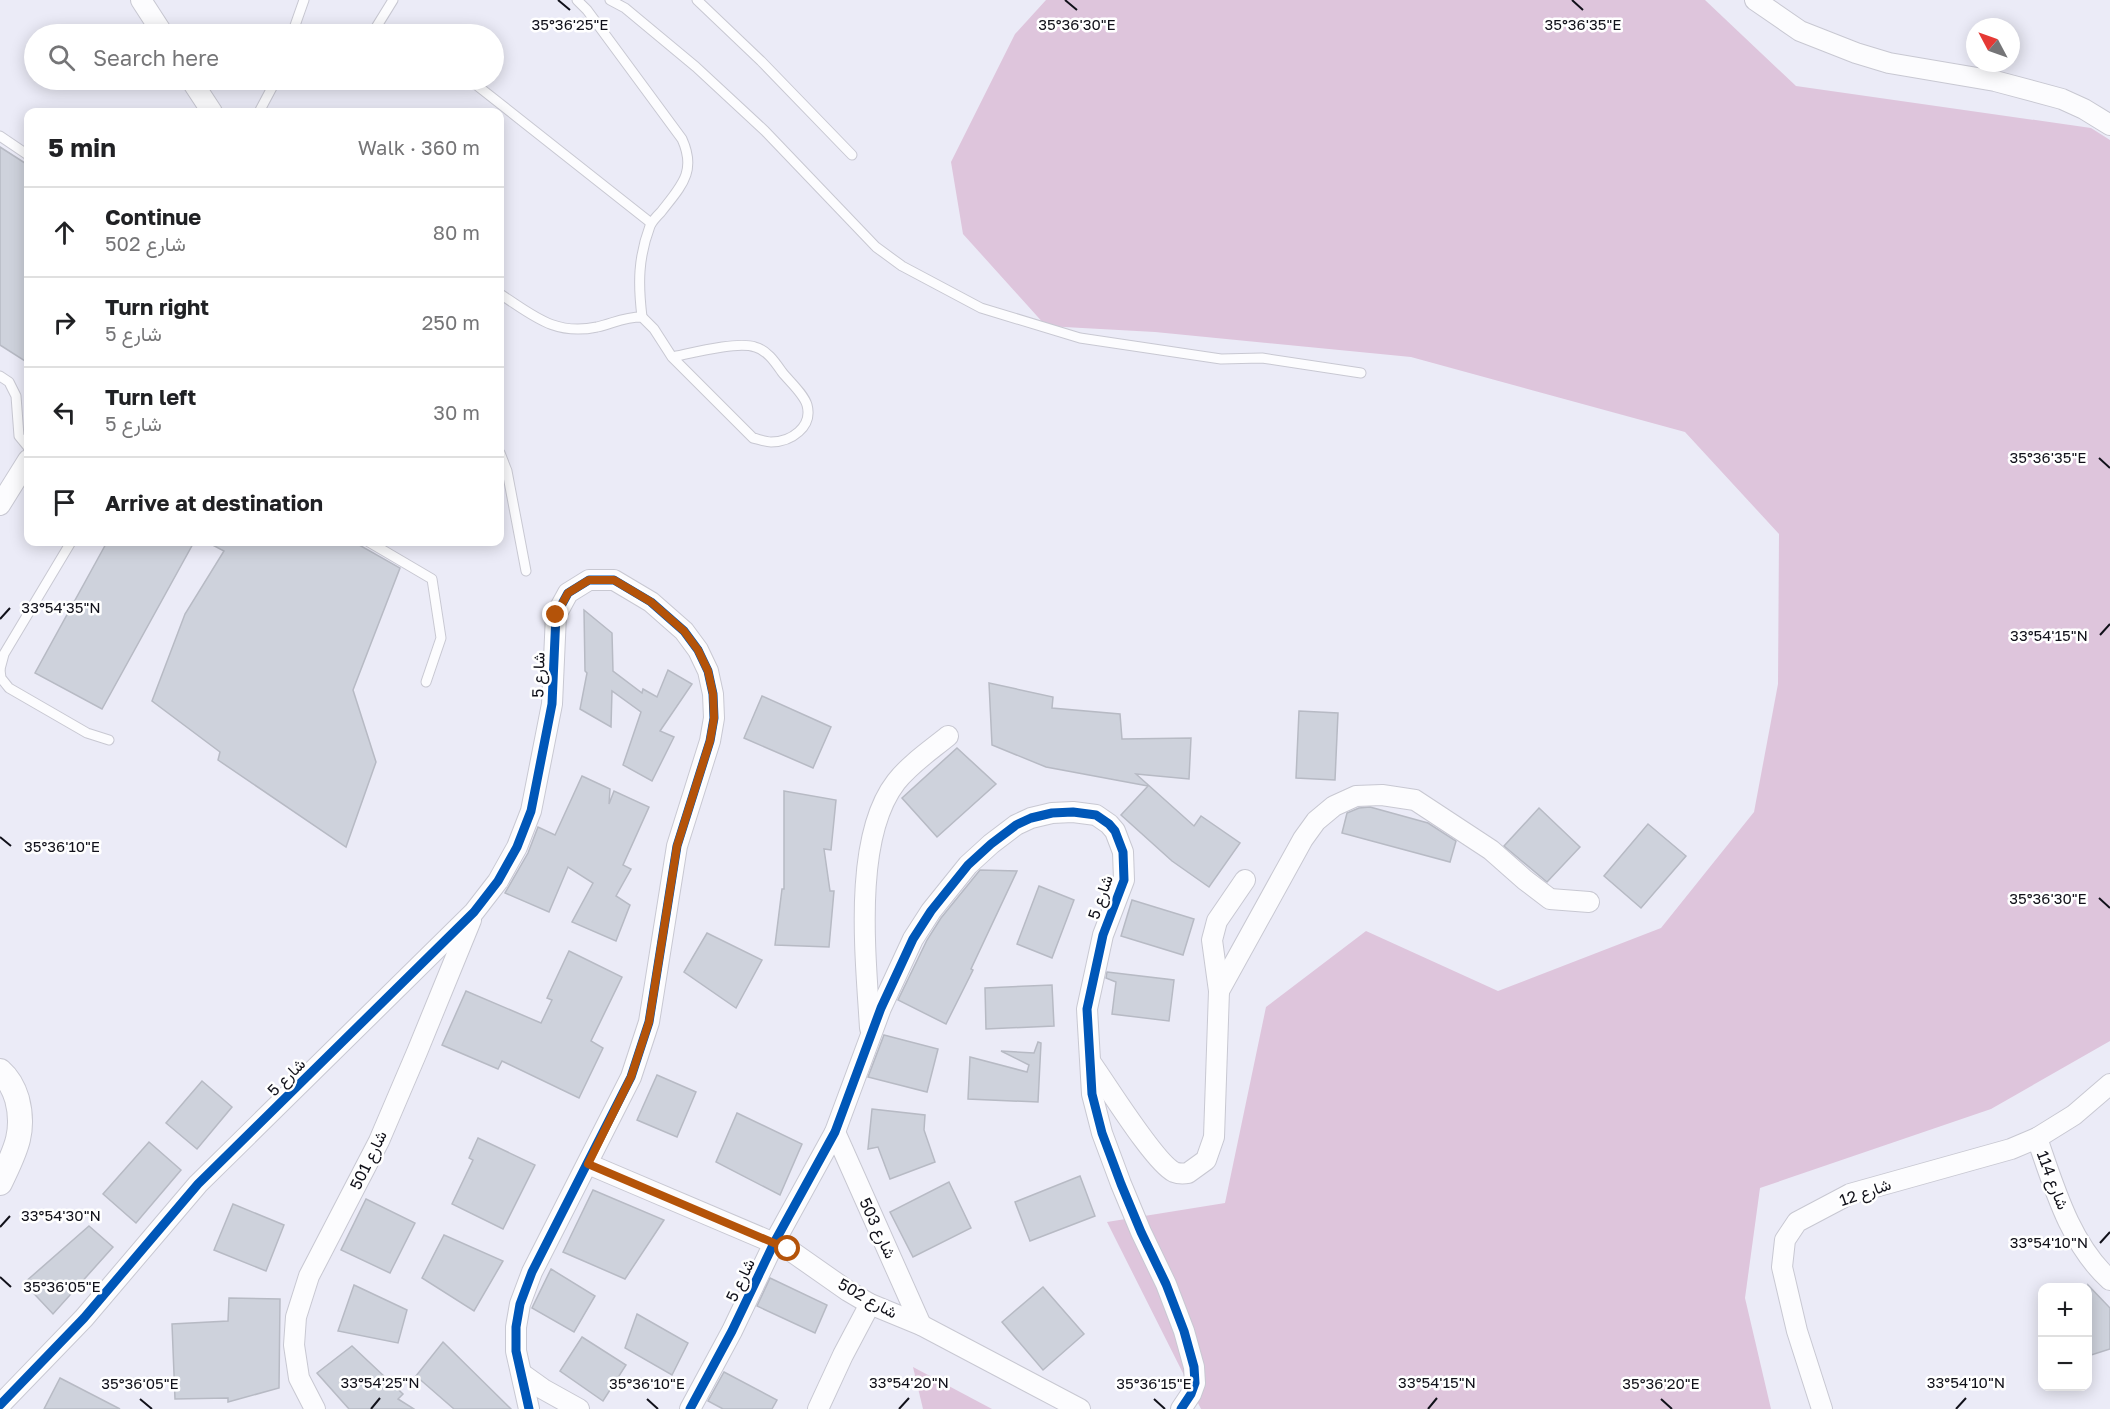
<!DOCTYPE html>
<html lang="en">
<head>
<meta charset="utf-8">
<style>
	:root { --surface:#fff; --page:#f2f2f2; --text:#202124; --muted:#757577; --line:#e0e0e0 }
	body { margin:0; font-family:"Golos Text",Vazirmatn,sans-serif; background:var(--page); color:var(--text) }
	.controls { position:absolute; right:18px; bottom:18px; display:grid; overflow:hidden; border-radius:12px; box-shadow:0 3px 15px #0003 }
	.controls button { width:54px; height:54px; display:grid; place-items:center; padding:0; border:0; border-bottom:2px solid var(--line); background:var(--surface); color:var(--text); font:30px sans-serif }
	.compass { position:absolute; left:1966px; top:18px; width:54px; height:54px; border-radius:50%; background:var(--surface); box-shadow:0 3px 15px #0003; rotate:311deg }
	.stop { position:absolute; width:18px; height:18px; margin:-14px; border:4px solid #b45309; border-radius:50%; background:#fff }
	.stop.end { background:#b45309; border-color:#fff; box-shadow:0 2px 6px #0008 }
	.list { margin:0; padding:0; list-style:none }
	h2 { display:flex; justify-content:space-between; align-items:center; height:78px; margin:0; padding:0 24px; font-size:26px }
	h2 small { font-size:20px; font-weight:400; color:var(--muted) }
	.list li { display:grid; grid-template-columns:39px 1fr auto; gap:18px; align-items:center; box-sizing:border-box; height:90px; padding:0 24px; border-top:2px solid var(--line) }
	.list b { display:block; font-size:22px; white-space:nowrap }
	.list p { margin:0; font-size:20px; white-space:nowrap; color:var(--muted) }
	.list em { font-size:20px; font-style:normal; color:var(--muted) }
	.icon { flex:none; width:33px; height:33px; fill:none; stroke:currentColor; stroke-width:2; stroke-linecap:round; stroke-linejoin:round }
	.map { position:relative; flex:none; width:2110px; height:1409px; overflow:hidden }
	.search { position:absolute; background:var(--surface); box-shadow:0 3px 15px #0003; left:24px; top:24px; width:480px; height:66px; display:flex; align-items:center; gap:15px; box-sizing:border-box; padding:0 21px; border-radius:33px; color:var(--muted); font-size:22px }
	.panel { position:absolute; background:var(--surface); box-shadow:0 3px 15px #0003; left:24px; top:108px; width:480px; height:438px; border-radius:12px }
	.map>svg:first-child { display:block }
	.forest { fill:#dec5dc }
	.building { fill:#ced2dc; stroke:#b7bac4; stroke-width:1.5 }
	.lines { fill:none; stroke-linecap:round; stroke-linejoin:round }
	.service-casing { stroke:#c8c8d2; stroke-width:11 }
	.minor-casing { stroke:#c8c8d2; stroke-width:22 }
	.tertiary-casing { stroke:#c8c8d2; stroke-width:26 }
	.service { stroke:#fcfcfe; stroke-width:9 }
	.minor { stroke:#fcfcfe; stroke-width:20 }
	.tertiary { stroke:#fcfcfe; stroke-width:24 }
	.cycleway-casing { stroke:#fff; stroke-width:13 }
	.cycleway { stroke:#0057b8; stroke-width:9 }
	.route { stroke:#b45309; stroke-width:8 }
	.ticks { fill:none; stroke:#11111a; stroke-width:2 }
	.labels { text-anchor:middle; dominant-baseline:central; stroke-width:5; stroke-linejoin:round; paint-order:stroke }
	.street-label { font-size:16px; fill:#11111a; stroke:#fff }
	.ticks-label { font-size:15px; text-anchor:middle; fill:#11111a; stroke:#fff; stroke-width:5; stroke-linejoin:round; paint-order:stroke }
</style>
</head>
<body>
<div class="map">
<svg width="2110" height="1409" viewBox="0 0 2110 1409">
	<rect width="100%" height="100%" fill="#ebebf7"/>
	<g class="forest">
		<path d="M1046,0H1705L1796,86L2091,128L2110,140V1041L1991,1109L1760,1188L1745,1298L1771,1409H1201L1107,1222L1225,1203L1266,1007L1366,931L1498,991L1661,928L1754,812L1778,684L1779,534L1685,432L1411,357L1155,332L1046,326L963,234L951,162L1015,34Z"/>
		<path d="M913,1367L992,1409H923Z"/>
	</g>
	<g class="building">
		<path d="M0,147L28,165V363L0,345Z"/>
		<path d="M107,542H194L102,709L35,673Z"/>
		<path d="M207,542H354L400,568L353,690L376,762L346,847L218,760L220,752L152,701L185,614L224,551Z"/>
		<path d="M584,610L612,633L613,671L642,693L643,689L657,697L668,670L692,684L660,731L674,737L652,781L623,765L641,712L612,691L611,727L580,709L587,673L585,671Z"/>
		<path d="M989,683L1053,697L1052,708L1120,714L1122,739L1191,738L1189,779L1136,774L1194,826L1201,816L1240,843L1209,887L1172,861L1121,815L1148,786L1046,767L992,745Z"/>
		<path d="M762,696L831,727L813,768L744,738Z"/>
		<path d="M1299,711L1338,713L1335,780L1296,778Z"/>
		<path d="M957,748L996,784L937,837L902,798Z"/>
		<path d="M582,776L610,789L609,804L614,791L649,807L623,865L631,869L616,896L630,905L616,941L572,922L593,883L568,867L549,912L505,893L528,853L538,827L555,835Z"/>
		<path d="M784,791L836,800L831,850L824,849L830,891H834L829,947L775,945L782,889H784Z"/>
		<path d="M1370,807L1428,823L1456,841L1450,862L1342,833L1347,813L1359,808Z"/>
		<path d="M1539,808L1580,847L1547,882L1504,846Z"/>
		<path d="M1648,824L1686,856L1641,908L1604,876Z"/>
		<path d="M980,870L1017,871L971,969L973,970L946,1024L898,1000L927,940L941,918Z"/>
		<path d="M1039,886L1074,900L1052,958L1017,944Z"/>
		<path d="M1132,900L1194,919L1183,955L1121,936Z"/>
		<path d="M707,933L762,960L736,1008L684,972Z"/>
		<path d="M569,951L622,977L591,1041L603,1048L579,1098L502,1061L498,1069L442,1045L466,991L541,1023L552,1000L547,998Z"/>
		<path d="M1107,972L1174,980L1169,1021L1112,1014L1116,982L1106,978Z"/>
		<path d="M1052,985L1054,1026L986,1029L985,988Z"/>
		<path d="M884,1035L938,1049L927,1092L868,1077Z"/>
		<path d="M1038,1042L1041,1043L1038,1102L968,1099L970,1057L1027,1072L1029,1065L1001,1051L1034,1053Z"/>
		<path d="M657,1075L696,1092L677,1137L637,1120Z"/>
		<path d="M202,1081L232,1107L197,1149L166,1123Z"/>
		<path d="M872,1109L925,1115L924,1130L935,1162L890,1179L878,1147L868,1149Z"/>
		<path d="M737,1113L802,1144L780,1195L716,1162Z"/>
		<path d="M478,1138L535,1165L503,1229L452,1204L473,1160L469,1158Z"/>
		<path d="M149,1142L181,1170L136,1223L103,1194Z"/>
		<path d="M1080,1176L1095,1216L1030,1241L1015,1202Z"/>
		<path d="M949,1182L971,1228L913,1257L890,1212Z"/>
		<path d="M593,1190L664,1220L625,1279L563,1252Z"/>
		<path d="M366,1199L415,1223L390,1273L341,1250Z"/>
		<path d="M233,1204L284,1225L266,1271L214,1250Z"/>
		<path d="M89,1226L113,1247L53,1314L24,1283Z"/>
		<path d="M444,1235L503,1261L474,1311L422,1278Z"/>
		<path d="M551,1269L595,1296L574,1332L532,1308Z"/>
		<path d="M770,1278L827,1305L815,1333L757,1306Z"/>
		<path d="M354,1285L407,1310L398,1343L338,1331Z"/>
		<path d="M2088,1285L2110,1308V1349L2088,1356Z"/>
		<path d="M1043,1287L1084,1334L1043,1370L1002,1322Z"/>
		<path d="M229,1298L280,1299L279,1388L228,1402V1398L175,1399L172,1324L228,1321Z"/>
		<path d="M637,1314L688,1343L672,1375L625,1348Z"/>
		<path d="M582,1337L626,1365L603,1401L560,1371Z"/>
		<path d="M443,1342L511,1409H454L416,1376Z"/>
		<path d="M352,1346L403,1394L398,1399L414,1409H349L317,1373Z"/>
		<path d="M724,1372L777,1400L772,1409H723L708,1401Z"/>
		<path d="M60,1378L120,1409H44Z"/>
	</g>
	<g class="lines">
		<defs>
			<g id="service">
				<path d="M577,0L587,10L682,139C697,172 681,186 661,212C657,216 652,221 650,226C638,258 638,284 642,317"/>
				<path d="M610,0L625,8L696,67L765,131L876,247L902,266L981,308L1080,338L1221,359L1262,358L1361,373"/>
				<path d="M697,0L761,61L852,155"/>
				<path d="M292,34L304,0"/>
				<path d="M372,34L393,0"/>
				<path d="M470,80L651,223"/>
				<path d="M259,112L276,80"/>
				<path d="M0,136L28,155"/>
				<path d="M500,294C533,315 554,336 597,327C614,323 624,317 642,317L654,329L672,357L753,438C758,439 765,442 771,442C791,442 813,427 807,405C804,394 789,381 782,372C775,362 767,350 755,347C737,341 692,353 672,357"/>
				<path d="M0,376L9,382L16,396L19,436L28,447"/>
				<path d="M500,453L507,471L526,571"/>
				<path d="M369,542L432,579L441,638L426,682"/>
				<path d="M0,669L4,654L71,542"/>
				<path d="M0,670L1,678L9,688L87,733L109,740"/>
			</g>
			<g id="minor">
				<path d="M141,0L163,34"/>
				<path d="M1755,0L1800,31L1856,53L1889,63L1995,81L2062,99L2084,109L2110,125"/>
				<path d="M191,80L212,112"/>
				<path d="M0,505L28,460"/>
				<path d="M1219,991L1303,839L1316,821L1334,806L1356,796L1382,795L1415,800L1491,850L1525,880L1550,899L1589,902"/>
				<path d="M870,1028C866,959 852,839 896,782C910,764 931,750 948,736"/>
				<path d="M1091,1063C1107,1085 1154,1162 1174,1172C1179,1174 1183,1174 1188,1173L1206,1160L1214,1137L1219,991L1212,940L1217,921L1245,880"/>
				<path d="M835,1132L921,1325"/>
				<path d="M2037,1138C2054,1187 2070,1244 2110,1280"/>
				<path d="M588,1164L788,1249L848,1291L870,1304L921,1325L1080,1409"/>
				<path d="M522,1374L543,1389L579,1409"/>
				<path d="M0,1405L84,1318L198,1184L474,912L498,881L517,847L531,811L552,704L556,615L568,593L589,580H614L651,602L684,631L698,650L708,671L713,694L714,718L710,741L677,846L649,1022L631,1077L532,1272L520,1304L516,1327V1351L529,1409"/>
				<path d="M315,1409L299,1378L294,1345L296,1317L309,1276L379,1141L417,1052L471,920"/>
				<path d="M690,1409L732,1331L774,1243L835,1132L881,1008L913,939L931,911L968,865L991,844L1016,825L1031,818L1052,813L1073,812L1096,815L1109,824L1115,831L1123,852L1124,880L1103,935L1087,1009L1092,1094L1102,1133L1121,1184L1141,1232L1166,1284L1184,1331L1194,1367L1195,1383L1191,1394L1181,1409"/>
				<path d="M818,1409L843,1355L870,1304"/>
				<path d="M1822,1409L1797,1331L1782,1267L1785,1240L1797,1222L1850,1194L2011,1149L2037,1138L2074,1115L2110,1084"/>
			</g>
			<path id="tertiary" d="M0,1071C8,1078 14,1089 17,1099C26,1133 14,1153 0,1183"/>
		</defs>
		<use href="#service" class="service-casing"/>
		<use href="#minor" class="minor-casing"/>
		<use href="#tertiary" class="tertiary-casing"/>
		<use href="#service" class="service"/>
		<use href="#minor" class="minor"/>
		<use href="#tertiary" class="tertiary"/>
		<defs>
			<g id="cycleway">
				<path d="M0,1405L84,1318L198,1184L474,912L498,881L517,847L531,811L552,704L556,615L568,593L589,580H614L651,602L684,631L698,650L708,671L713,694L714,718L710,741L677,846L649,1022L631,1077L532,1272L520,1304L516,1327V1351L529,1409"/>
				<path d="M690,1409L732,1331L774,1243L835,1132L881,1008L913,939L931,911L968,865L991,844L1016,825L1031,818L1052,813L1073,812L1096,815L1109,824L1115,831L1123,852L1124,880L1103,935L1087,1009L1092,1094L1102,1133L1121,1184L1141,1232L1166,1284L1184,1331L1194,1367L1195,1383L1191,1394L1181,1409"/>
			</g>
		</defs>
		<use href="#cycleway" class="cycleway-casing"/>
		<use href="#cycleway" class="cycleway"/>
	</g>
	<g class="lines">
		<path class="route" d="M556,615L568,593L589,580H614L651,602L684,631L698,650L708,671L713,694L714,718L710,741L677,846L649,1022L631,1077L588,1164L788,1249"/>
	</g>
	<path class="ticks" d="M558,0L570,10M1065,0L1077,10M1572,0L1583,10M2099,458L2110,468M0,619L10,608M2100,635L2110,624M0,837L11,846M2099,898L2110,908M0,1227L10,1216M2100,1243L2110,1232M0,1277L11,1287M140,1399L152,1409M647,1399L658,1409M1154,1399L1165,1409M1661,1399L1672,1409M371,1409L380,1398M899,1409L909,1398M1428,1409L1437,1398M1956,1409L1966,1398"/>
	<g class="labels">
		<g class="street-label">
			<text transform="translate(538 675) rotate(-88)">شارع 5</text>
			<text transform="translate(1100 897) rotate(-71)">شارع 5</text>
			<text transform="translate(286 1077) rotate(-45)">شارع 5</text>
			<text transform="translate(368 1160) rotate(-64)">شارع 501</text>
			<text transform="translate(2053 1180) rotate(69)">شارع 114</text>
			<text transform="translate(1865 1192) rotate(-19)">شارع 12</text>
			<text transform="translate(878 1228) rotate(65)">شارع 503</text>
			<text transform="translate(740 1280) rotate(-64)">شارع 5</text>
			<text transform="translate(868 1298) rotate(29)">شارع 502</text>
		</g>
	</g>
	<g class="ticks-label">
		<text x="570" y="30">35°36'25"E</text>
		<text x="1077" y="30">35°36'30"E</text>
		<text x="1583" y="30">35°36'35"E</text>
		<text x="2048" y="463">35°36'35"E</text>
		<text x="61" y="613">33°54'35"N</text>
		<text x="2049" y="641">33°54'15"N</text>
		<text x="62" y="852">35°36'10"E</text>
		<text x="2048" y="904">35°36'30"E</text>
		<text x="61" y="1221">33°54'30"N</text>
		<text x="2049" y="1248">33°54'10"N</text>
		<text x="62" y="1292">35°36'05"E</text>
		<text x="380" y="1388">33°54'25"N</text>
		<text x="909" y="1388">33°54'20"N</text>
		<text x="1437" y="1388">33°54'15"N</text>
		<text x="1966" y="1388">33°54'10"N</text>
		<text x="140" y="1389">35°36'05"E</text>
		<text x="647" y="1389">35°36'10"E</text>
		<text x="1154" y="1389">35°36'15"E</text>
		<text x="1661" y="1389">35°36'20"E</text>
	</g>
</svg>
<div class="controls">
<button>+</button>
<button>−</button>
</div>
<svg class="compass" viewBox="-18 -18 36 36"><path d="M0-13l5 13h-10z" fill="#e53935"/><path d="M0 13l5-13h-10z" fill="#757577"/></svg>
<div class="stop" style="left:788px;top:1249px"></div>
<div class="stop end" style="left:556px;top:615px"></div>
<div class="search"><svg class="icon" aria-label="search" viewBox="0 0 24 24"><circle cx="10" cy="10" r="6"/><path d="M15 15l6 6"/></svg>Search here</div>
<section class="panel">
<h2>5 min<small>Walk · 360 m</small></h2>
<ul class="list">
<li><svg class="icon" aria-label="ahead" viewBox="0 0 24 24"><path d="M12 20V5M6 11l6-6 6 6"/></svg><div><b>Continue</b><p>شارع 502</p></div><em>80 m</em></li>
<li><svg class="icon" aria-label="right" viewBox="0 0 24 24"><path d="M7 20v-9h11M14 6l5 5-5 5"/></svg><div><b>Turn right</b><p>شارع 5</p></div><em>250 m</em></li>
<li><svg class="icon" aria-label="left" viewBox="0 0 24 24"><path d="M17 20v-9H6M10 6l-5 5 5 5"/></svg><div><b>Turn left</b><p>شارع 5</p></div><em>30 m</em></li>
<li><svg class="icon" aria-label="arrive" viewBox="0 0 24 24"><path d="M6 21V4h12l-3 4 3 4H6"/></svg><div><b>Arrive at destination</b></div></li>
</ul>
</section>
</div>
</body>
</html>
